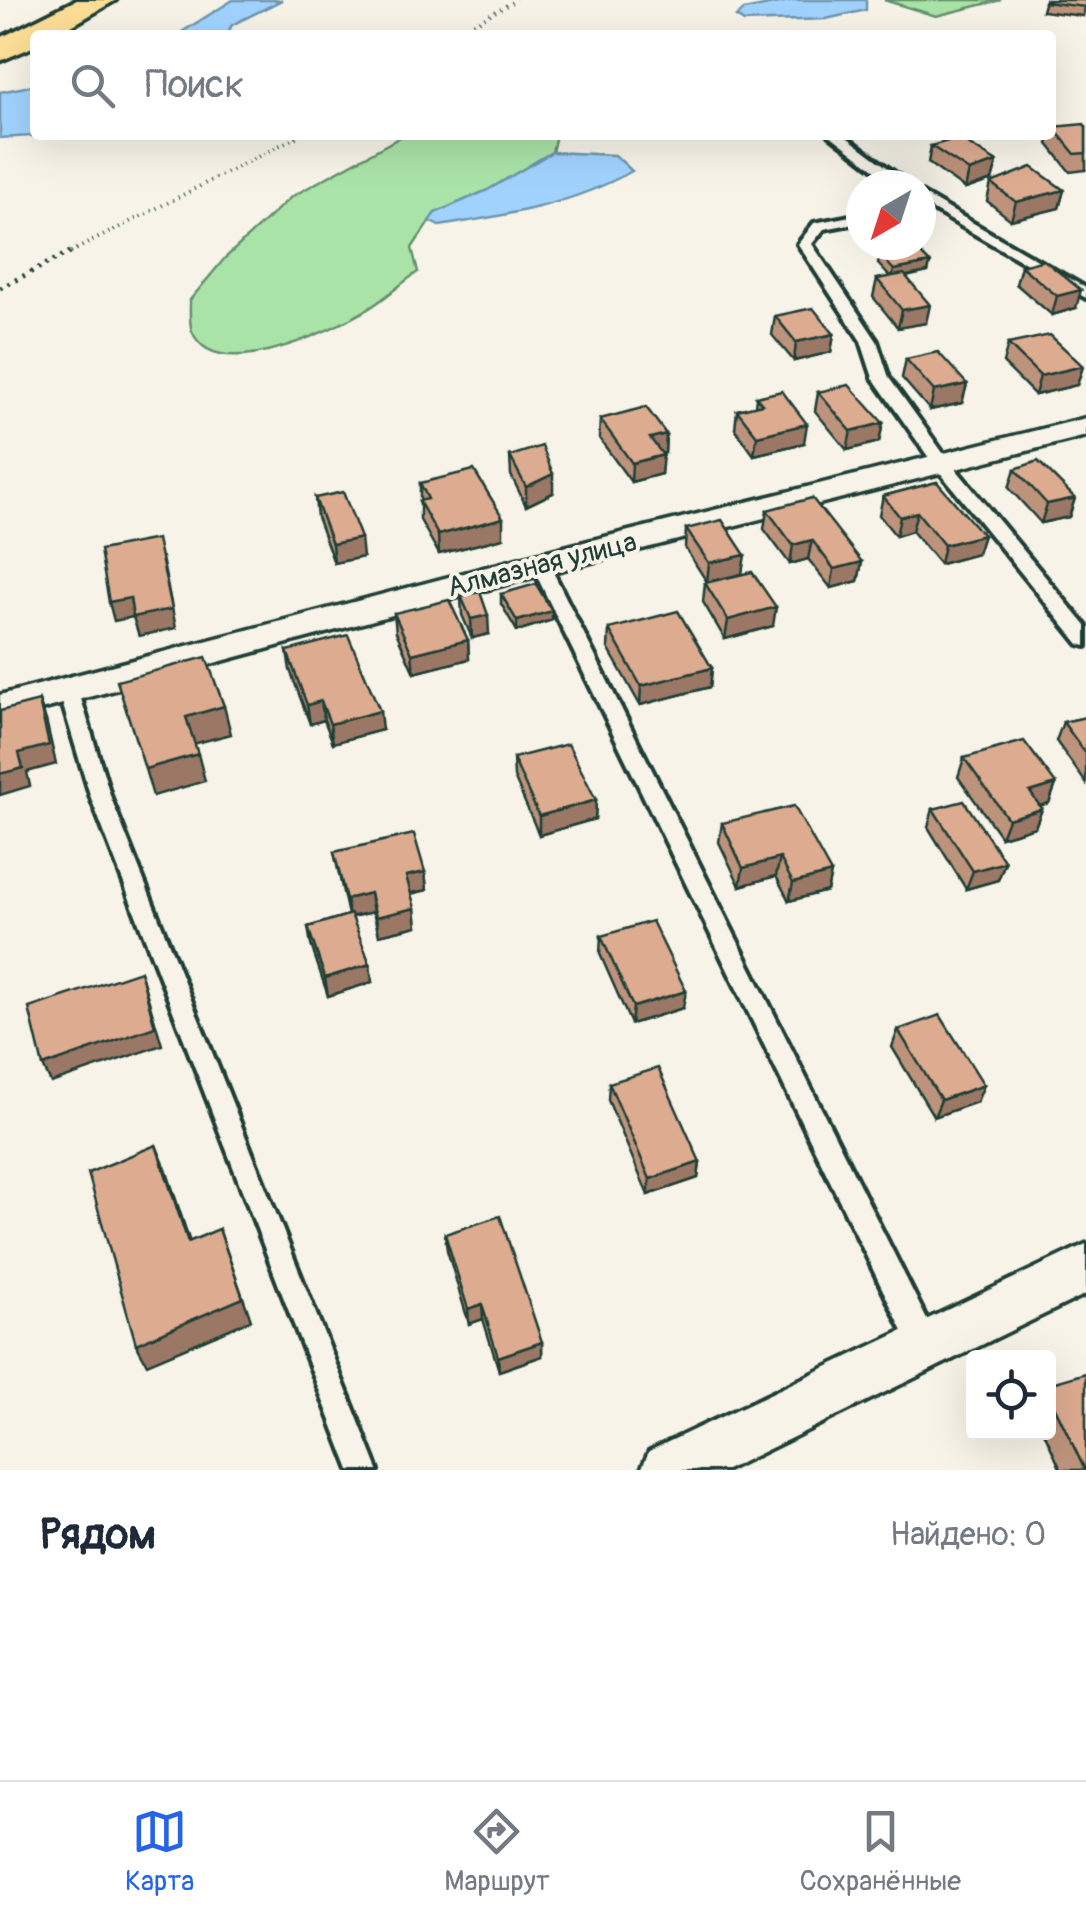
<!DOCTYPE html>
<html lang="ru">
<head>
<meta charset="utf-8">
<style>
	:root { --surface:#fff; --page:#f2f2f3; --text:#1f2937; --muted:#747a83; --line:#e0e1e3; --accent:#2563eb }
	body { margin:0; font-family:Pangolin,sans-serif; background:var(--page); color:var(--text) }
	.controls { position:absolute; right:30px; bottom:30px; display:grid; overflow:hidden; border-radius:10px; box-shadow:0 10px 40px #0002 }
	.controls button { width:90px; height:90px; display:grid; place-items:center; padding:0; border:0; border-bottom:2px solid var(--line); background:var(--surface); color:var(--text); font:50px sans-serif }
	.compass { position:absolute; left:846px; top:170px; width:90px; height:90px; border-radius:50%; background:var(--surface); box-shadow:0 10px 40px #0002; rotate:219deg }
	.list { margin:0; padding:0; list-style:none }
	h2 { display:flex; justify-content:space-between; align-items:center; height:130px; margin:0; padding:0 40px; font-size:42px }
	h2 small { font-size:32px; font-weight:400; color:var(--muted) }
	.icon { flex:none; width:55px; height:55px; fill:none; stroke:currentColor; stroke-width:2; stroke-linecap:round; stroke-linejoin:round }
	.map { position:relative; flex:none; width:1086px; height:1470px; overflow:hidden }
	.search { position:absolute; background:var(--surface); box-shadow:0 10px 40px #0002; left:30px; right:30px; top:30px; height:110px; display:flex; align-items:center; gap:25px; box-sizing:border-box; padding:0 35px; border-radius:10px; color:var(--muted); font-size:38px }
	.sheet { height:310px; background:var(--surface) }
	nav { display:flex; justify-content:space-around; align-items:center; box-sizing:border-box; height:140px; border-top:2px solid var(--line); background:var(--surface); font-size:28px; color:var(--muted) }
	nav a { display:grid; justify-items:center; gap:5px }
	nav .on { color:var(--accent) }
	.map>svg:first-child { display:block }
	.green { fill:#aae3a7; stroke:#64906e; stroke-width:2.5 }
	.water { fill:#a1d2fe; stroke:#6d96ad; stroke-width:2.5 }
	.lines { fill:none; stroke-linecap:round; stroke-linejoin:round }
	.lane-casing { stroke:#1f3d34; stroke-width:8 }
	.street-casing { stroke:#1f3d34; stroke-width:7 }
	.primary-casing { stroke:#1f3d34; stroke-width:7 }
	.path-far1 { stroke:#1f3d34; stroke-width:4; stroke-dasharray:1 5; stroke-linecap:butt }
	.path { stroke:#1f3d34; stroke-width:5; stroke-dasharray:2.5 6; stroke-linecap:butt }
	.lane { fill:#f7f3e8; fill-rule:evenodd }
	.street { fill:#f7f3e8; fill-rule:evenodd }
	.primary { fill:#fcde96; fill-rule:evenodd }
	.wall { fill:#be937c; stroke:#1f3d34; stroke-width:2.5 }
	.shaded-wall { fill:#9b7865; stroke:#1f3d34; stroke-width:2.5 }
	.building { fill:#ddab90; stroke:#1f3d34; stroke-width:2.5 }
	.labels { text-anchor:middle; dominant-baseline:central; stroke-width:8; stroke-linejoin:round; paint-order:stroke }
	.street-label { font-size:28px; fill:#1f3d34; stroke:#f7f3e8 }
</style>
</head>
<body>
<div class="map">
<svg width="1086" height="1470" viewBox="0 0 1086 1470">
	<rect width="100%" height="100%" fill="#f7f3e8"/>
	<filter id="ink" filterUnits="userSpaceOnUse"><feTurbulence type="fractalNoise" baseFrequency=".01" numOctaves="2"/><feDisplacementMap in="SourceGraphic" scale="20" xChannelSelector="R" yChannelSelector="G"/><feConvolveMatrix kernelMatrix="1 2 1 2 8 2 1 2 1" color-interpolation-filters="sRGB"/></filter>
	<g filter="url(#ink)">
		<g class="green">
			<path d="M884,0H1001L936,16Z"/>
			<path d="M404,135H556L552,152L488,190L435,213L412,248L418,272C401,283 385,299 368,309C334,329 215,388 192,331C189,323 190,309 190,300L225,258L291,197Z"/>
		</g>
		<g class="water">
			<path d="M233,0H282L232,25L229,30L237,35H177Z"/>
			<path d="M794,0H866V10L826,19L744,22L736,17L744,10Z"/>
			<path d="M35,85V135H48L0,138V92Z"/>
			<path d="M552,152L615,155L632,171C571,205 508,215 439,226L429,221L435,213L488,190Z"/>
		</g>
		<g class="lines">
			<defs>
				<g id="lane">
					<path d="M830,135H844L911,185H895Z"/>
					<path d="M921,193L1086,288V298L921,203Z"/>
					<path d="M861,214V222L824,229L812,244L877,341L889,378L946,457L1086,626V646L1079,644L934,465L873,378L861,341L798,244L814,223Z"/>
					<path d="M540,558L549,564L934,1334L938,1344L934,1354L924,1358L914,1354L531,564Z"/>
					<path d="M69,685L79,692L111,798L378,1470H350L91,798L59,692Z"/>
				</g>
				<g id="street">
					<path d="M1086,418V436L540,575L0,721V695L540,553Z"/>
					<path d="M1086,1244V1294L726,1470H641L649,1451Z"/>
				</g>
				<path id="primary" d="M76,0H116L56,35H35V46L0,61V38Z"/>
			</defs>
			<use href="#lane" class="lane-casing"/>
			<use href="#street" class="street-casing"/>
			<use href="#primary" class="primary-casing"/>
			<g class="path-far1">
				<path d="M453,35L516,0"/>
				<path d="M71,252L300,135"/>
			</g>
			<path class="path" d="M0,288L76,249"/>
			<use href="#lane" class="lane"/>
			<use href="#street" class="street"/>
			<use href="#primary" class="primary"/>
		</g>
		<g class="wall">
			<path d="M1045,0L1086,3L1083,16L1042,11Z"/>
			<path d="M1053,127H1086V170L1070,172L1048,144Z"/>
			<path d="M931,146L997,162L992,180L965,189L928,163Z"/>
			<path d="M991,183L1064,190L1059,208L1011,220L987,201Z"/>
			<path d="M880,255L930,263L928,272L906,277L926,323L898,328L873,297L877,279L890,277L878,264Z"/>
			<path d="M1021,266L1076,308L1052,315L1016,284Z"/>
			<path d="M775,316L834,334L831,352L794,361L772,335Z"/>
			<path d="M1008,344L1083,366L1077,385L1035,395L1003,363Z"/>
			<path d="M906,359L967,384L962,403L930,410L902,378Z"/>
			<path d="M818,392L883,423L879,442L847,450L815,411Z"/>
			<path d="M756,397L804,443L754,455L735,429L737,410L755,406Z"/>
			<path d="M600,419L666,434L665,453L662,454L661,474L631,482L599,438Z"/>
			<path d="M510,456L553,493L526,506L511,475Z"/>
			<path d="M1015,469L1075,498L1069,517L1041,523L1009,488Z"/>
			<path d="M937,482L977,554L940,564L912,531L896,536L879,515L883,496Z"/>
			<path d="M420,483L503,538L439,554L420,520Z"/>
			<path d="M315,498L363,557L334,563L317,517Z"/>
			<path d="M767,510L862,562L858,581L831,588L808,559L790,564L764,529Z"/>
			<path d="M686,529L742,574L773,626L725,639L703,602L705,583L707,582L685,548Z"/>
			<path d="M501,594L552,611V620L517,631L501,604Z"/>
			<path d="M461,596L489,634L472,638L462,615Z"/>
			<path d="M394,613L468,640L469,659L414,673L396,632Z"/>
			<path d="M609,629L712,668L710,687L640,705L608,648Z"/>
			<path d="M287,651L382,730L333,743L324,720L310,724L290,670Z"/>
			<path d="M1086,717V783L1056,741L1063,722Z"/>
			<path d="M513,758L596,800L595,819L539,835L514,777Z"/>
			<path d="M964,758L1056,784L1049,803L1040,805L1042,809L1035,827L1001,837L958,777Z"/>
			<path d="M933,809L1005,862L998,880L966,889L928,827Z"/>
			<path d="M722,823L831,873L827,891L789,901L776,876L740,886L719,842Z"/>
			<path d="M334,852L425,872L427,890L411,894L417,926L379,935L373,912L352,917L372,982L328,996L311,945L308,927L348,915Z"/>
			<path d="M601,936L683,1008L631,1024L600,954Z"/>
			<path d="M898,1030L977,1102L934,1117L892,1047Z"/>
			<path d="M609,1083L700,1162L698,1178L648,1195L608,1100Z"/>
			<path d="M445,1234L542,1342V1356L499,1371L483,1319L469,1324L447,1250Z"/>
			<path d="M1048,1393L1086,1470H1061L1044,1432H1048Z"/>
		</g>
		<g class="shaded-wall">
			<path d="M997,162L992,180L965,189L969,171Z"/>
			<path d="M1064,190L1059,208L1011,220L1016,202Z"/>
			<path d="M930,263L928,272L892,279L894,270Z"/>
			<path d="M1081,290L1076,308L1052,315L1057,296Z"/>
			<path d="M930,305L926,323L898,328L902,310Z"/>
			<path d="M834,334L831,352L794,361L796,342Z"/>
			<path d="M1083,366L1077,385L1035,395L1040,376Z"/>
			<path d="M967,384L962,403L930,410L934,391Z"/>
			<path d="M883,423L879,442L847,450L851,431Z"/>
			<path d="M807,424L804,443L754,455L757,436Z"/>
			<path d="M666,434L665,453L648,457L650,438Z"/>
			<path d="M663,455L661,474L631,482L632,463Z"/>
			<path d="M553,474V493L526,506V487Z"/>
			<path d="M1075,498L1069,517L1041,523L1047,504Z"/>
			<path d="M917,512L912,531L896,536L900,517Z"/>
			<path d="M503,518V538L439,554L438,535Z"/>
			<path d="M983,535L977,554L940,564L944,545Z"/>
			<path d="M361,538L363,557L334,563L332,544Z"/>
			<path d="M812,540L808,559L790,564L793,545Z"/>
			<path d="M745,555L742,574L707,582L709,563Z"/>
			<path d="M162,558L176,628L139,636L133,617L114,621L109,602Z"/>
			<path d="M862,562L858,581L831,588L834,569Z"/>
			<path d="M776,607L773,626L725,639L728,620Z"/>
			<path d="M552,611V620L517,631V621Z"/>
			<path d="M488,615L489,634L472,638L471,619Z"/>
			<path d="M468,640L469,659L414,673L412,654Z"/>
			<path d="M712,668L710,687L640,705L641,686Z"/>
			<path d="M39,701L46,720L56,764L27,772L30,786L0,795V774L19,753Z"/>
			<path d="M321,701L324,720L310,724L307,705Z"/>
			<path d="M224,706L231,734L193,744L186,717Z"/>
			<path d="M380,711L382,730L333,743L330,724Z"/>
			<path d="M198,754L205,781L153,796L145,769Z"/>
			<path d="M1056,784L1049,803L1023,811L1030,792Z"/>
			<path d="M596,800L595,819L539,835V816Z"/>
			<path d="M1042,809L1035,827L1001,837L1008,819Z"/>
			<path d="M780,858L776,876L740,886L743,868Z"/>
			<path d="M1005,862L998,880L966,889L973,871Z"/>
			<path d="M425,872L427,890L408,894L406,876Z"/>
			<path d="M831,873L827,891L789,901L793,883Z"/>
			<path d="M370,893L373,912L349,917L346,899Z"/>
			<path d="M415,908L417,926L379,935L376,917Z"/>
			<path d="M370,964L372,982L328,996L325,978Z"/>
			<path d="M140,971L162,1045L51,1083L43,1066Z"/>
			<path d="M686,991L683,1008L631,1024L633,1007Z"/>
			<path d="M984,1085L977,1102L934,1117L941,1100Z"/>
			<path d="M156,1145L166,1169L197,1264L188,1242Z"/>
			<path d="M700,1162L698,1178L648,1195L650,1179Z"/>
			<path d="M219,1229L251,1320L147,1364L136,1344Z"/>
			<path d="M482,1304L483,1319L469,1324L468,1309Z"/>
			<path d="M542,1342V1356L499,1371L498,1357Z"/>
		</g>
		<g class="building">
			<path d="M1045,0H1086V3L1085,7L1044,2Z"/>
			<path d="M1084,124L1086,127V153L1075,154L1053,127Z"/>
			<path d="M958,138L997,162L969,171L931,146Z"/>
			<path d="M1032,167L1064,190L1016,202L991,183Z"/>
			<path d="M915,248L930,263L894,270L880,255Z"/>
			<path d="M1044,260L1081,290L1057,296L1021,266Z"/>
			<path d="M904,274L930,305L902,310L877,279Z"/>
			<path d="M813,308L834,334L796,342L775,316Z"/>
			<path d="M1050,335L1083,366L1040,376L1008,344Z"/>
			<path d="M938,352L967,384L934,391L906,359Z"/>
			<path d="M849,385L883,423L851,431L818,392Z"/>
			<path d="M782,391L807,424L757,436L737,410L762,404L756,397Z"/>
			<path d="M646,407L666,434L650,438L663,455L632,463L600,419Z"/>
			<path d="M542,446L553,474L526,487L510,456Z"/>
			<path d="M1038,461L1075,498L1047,504L1015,469Z"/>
			<path d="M474,470L503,518L438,535L419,501L428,499L420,483Z"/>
			<path d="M937,482L983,535L944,545L917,512L900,517L883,496Z"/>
			<path d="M343,492L361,538L332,544L315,498Z"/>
			<path d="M812,498L862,562L834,569L812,540L793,545L767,510Z"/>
			<path d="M722,520L745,555L709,563L686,529Z"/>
			<path d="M157,539L172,609L133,617L130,598L109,602L100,550Z"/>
			<path d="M752,572L776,607L728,620L705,583Z"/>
			<path d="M536,584L552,611L517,621L501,594Z"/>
			<path d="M480,592L488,615L471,619L461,596Z"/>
			<path d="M449,600L468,640L412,654L394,613Z"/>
			<path d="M678,611L712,668L641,686L609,629Z"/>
			<path d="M348,635L380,711L330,724L321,701L307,705L287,651Z"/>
			<path d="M206,657L224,706L186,717L198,754L145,769L117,681Z"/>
			<path d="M39,701L49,745L19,753L23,768L0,774V711Z"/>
			<path d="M1086,717V754L1063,722Z"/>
			<path d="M1024,741L1056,784L1030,792L1042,809L1008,819L964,758Z"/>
			<path d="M568,744L596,800L539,816L513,758Z"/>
			<path d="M964,801L1005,862L973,871L933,809Z"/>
			<path d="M794,806L831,873L793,883L780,858L743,868L722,823Z"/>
			<path d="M414,834L425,872L406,876L415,908L376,917L370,893L346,899L334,852Z"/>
			<path d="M351,914L370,964L325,978L308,927Z"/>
			<path d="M652,921L686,991L633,1007L601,936Z"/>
			<path d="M140,971L155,1027L43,1066L29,1008Z"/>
			<path d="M940,1015L984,1085L941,1100L898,1030Z"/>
			<path d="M658,1068L700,1162L650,1179L609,1083Z"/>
			<path d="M156,1145L188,1242L219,1229L243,1298L136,1344L88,1173Z"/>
			<path d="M500,1216L542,1342L498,1357L482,1304L468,1309L445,1234Z"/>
			<path d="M1086,1373V1470H1085L1048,1393V1384Z"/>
		</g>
	</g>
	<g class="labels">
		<g class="street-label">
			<text transform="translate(542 565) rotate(-14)">Алмазная улица</text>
		</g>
	</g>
</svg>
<div class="controls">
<button><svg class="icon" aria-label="locate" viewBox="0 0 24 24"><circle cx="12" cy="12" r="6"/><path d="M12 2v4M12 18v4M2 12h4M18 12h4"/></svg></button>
</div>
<svg class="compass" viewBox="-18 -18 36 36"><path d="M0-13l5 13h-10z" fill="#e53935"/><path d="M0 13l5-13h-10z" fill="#747a83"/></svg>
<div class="search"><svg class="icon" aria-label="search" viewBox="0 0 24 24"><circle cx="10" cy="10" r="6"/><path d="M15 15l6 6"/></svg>Поиск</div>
</div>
<section class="sheet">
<h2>Рядом<small>Найдено: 0</small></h2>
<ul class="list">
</ul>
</section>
<nav>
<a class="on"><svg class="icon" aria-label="map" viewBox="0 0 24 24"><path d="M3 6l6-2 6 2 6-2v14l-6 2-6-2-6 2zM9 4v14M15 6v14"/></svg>Карта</a>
<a><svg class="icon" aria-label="directions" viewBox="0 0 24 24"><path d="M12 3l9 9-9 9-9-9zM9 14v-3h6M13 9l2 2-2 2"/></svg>Маршрут</a>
<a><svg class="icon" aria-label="saved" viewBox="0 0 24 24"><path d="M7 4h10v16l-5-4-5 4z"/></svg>Сохранённые</a>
</nav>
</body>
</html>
